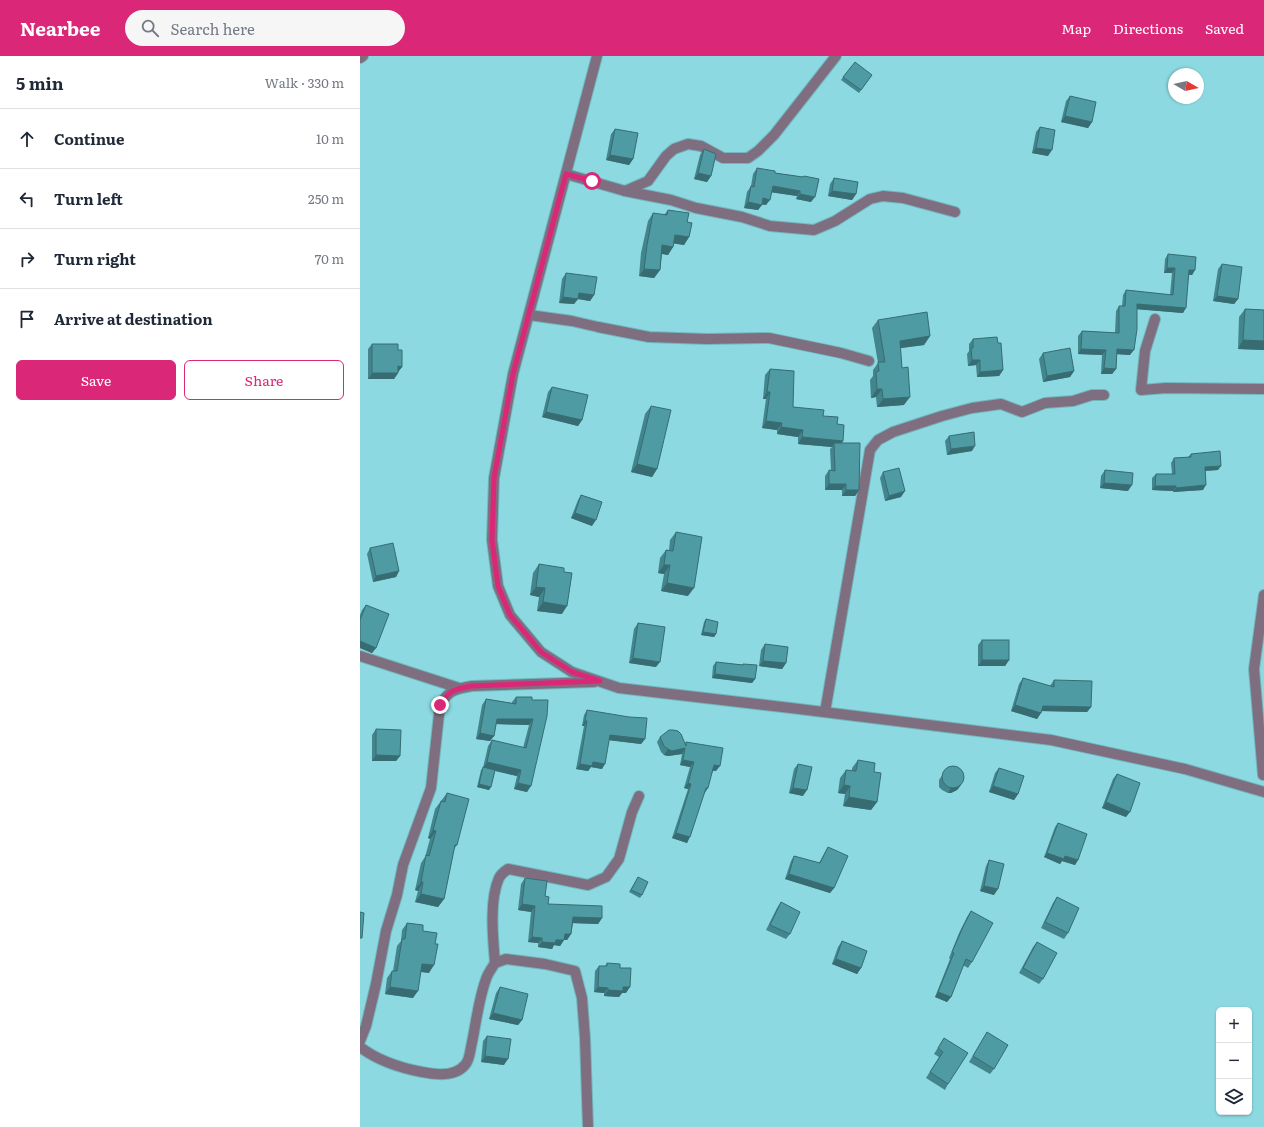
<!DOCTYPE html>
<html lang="en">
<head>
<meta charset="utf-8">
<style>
	:root { --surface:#fff; --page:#f6f6f7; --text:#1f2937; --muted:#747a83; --line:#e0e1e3; --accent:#db2777 }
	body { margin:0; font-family:Literata,serif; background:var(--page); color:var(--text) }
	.controls { position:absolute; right:12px; bottom:12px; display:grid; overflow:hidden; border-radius:6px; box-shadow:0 1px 3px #0004 }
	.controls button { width:36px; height:36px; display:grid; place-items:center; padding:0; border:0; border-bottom:1px solid var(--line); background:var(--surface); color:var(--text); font:20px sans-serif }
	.compass { position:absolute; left:808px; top:12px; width:36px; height:36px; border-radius:50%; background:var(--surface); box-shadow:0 1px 3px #0004; rotate:99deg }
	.stop { position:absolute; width:12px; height:12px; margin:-9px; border:3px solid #db2777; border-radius:50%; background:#fff }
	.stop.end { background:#db2777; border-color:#fff; box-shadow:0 1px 4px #0008 }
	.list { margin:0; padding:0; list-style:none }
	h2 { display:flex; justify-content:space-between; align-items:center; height:52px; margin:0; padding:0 16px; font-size:17px }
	h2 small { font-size:13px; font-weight:400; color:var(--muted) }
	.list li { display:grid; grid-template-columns:26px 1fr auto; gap:12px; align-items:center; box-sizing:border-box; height:60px; padding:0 16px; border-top:1px solid var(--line) }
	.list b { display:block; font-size:15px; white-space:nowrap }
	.list em { font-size:13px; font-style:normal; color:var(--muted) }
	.actions { display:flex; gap:8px; padding:12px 16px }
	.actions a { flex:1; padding:9px 0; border:1px solid var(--accent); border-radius:6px; text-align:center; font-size:14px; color:var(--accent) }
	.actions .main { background:var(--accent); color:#fff }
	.icon { flex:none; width:22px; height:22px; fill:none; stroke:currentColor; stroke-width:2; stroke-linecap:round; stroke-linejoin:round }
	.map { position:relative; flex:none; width:904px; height:1071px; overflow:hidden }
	header { display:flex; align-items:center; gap:24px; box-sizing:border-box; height:56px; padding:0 20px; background:var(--accent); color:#fff }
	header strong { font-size:19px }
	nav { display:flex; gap:22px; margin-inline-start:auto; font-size:14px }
	.search { width:280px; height:36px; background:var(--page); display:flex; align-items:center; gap:10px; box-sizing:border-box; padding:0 14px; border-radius:22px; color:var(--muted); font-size:15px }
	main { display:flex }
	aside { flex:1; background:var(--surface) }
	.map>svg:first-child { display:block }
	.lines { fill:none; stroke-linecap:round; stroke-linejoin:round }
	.minor-casing { stroke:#73b6bd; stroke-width:12 }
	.minor { stroke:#7f6e80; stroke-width:10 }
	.wall { fill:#43858c }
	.shaded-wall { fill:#376c72 }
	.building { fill:#4e9ba3; stroke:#376c72 }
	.route { stroke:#db2777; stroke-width:5 }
</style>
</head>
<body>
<header>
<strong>Nearbee</strong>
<div class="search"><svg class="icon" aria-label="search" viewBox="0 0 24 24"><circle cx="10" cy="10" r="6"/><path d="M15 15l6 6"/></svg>Search here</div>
<nav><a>Map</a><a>Directions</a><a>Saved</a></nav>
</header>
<main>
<aside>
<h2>5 min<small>Walk · 330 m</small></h2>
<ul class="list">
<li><svg class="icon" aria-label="ahead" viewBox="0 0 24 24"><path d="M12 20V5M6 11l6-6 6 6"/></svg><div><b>Continue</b></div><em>10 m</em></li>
<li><svg class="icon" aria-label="left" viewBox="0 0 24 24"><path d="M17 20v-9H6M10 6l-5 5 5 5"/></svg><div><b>Turn left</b></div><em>250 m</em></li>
<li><svg class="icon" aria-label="right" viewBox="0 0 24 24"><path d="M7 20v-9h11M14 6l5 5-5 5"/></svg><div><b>Turn right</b></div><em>70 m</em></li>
<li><svg class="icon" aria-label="arrive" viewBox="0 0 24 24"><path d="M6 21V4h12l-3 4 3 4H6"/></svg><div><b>Arrive at destination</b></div></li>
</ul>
<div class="actions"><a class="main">Save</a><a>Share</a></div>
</aside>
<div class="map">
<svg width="904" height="1071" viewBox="0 0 904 1071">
	<rect width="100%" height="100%" fill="#8cd9e1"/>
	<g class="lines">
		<defs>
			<g id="minor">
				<path d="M237,0L153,318L134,422L132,484L138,530L150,559L181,596L212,616L259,632L431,652L691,684L825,713L904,736"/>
				<path d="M0,2L3,0"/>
				<path d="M206,118L265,135L288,125L306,100L314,93L328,88L341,90L363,102H388L398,95L414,79L476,0"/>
				<path d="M265,135L311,144L336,152L382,161L410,170L454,174L475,165L510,143L523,140L543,142L595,156"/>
				<path d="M169,259L212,265L238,271L289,281L347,283L409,282L481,297L509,305"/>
				<path d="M795,263L785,295L781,334L806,332L904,333"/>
				<path d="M0,600L99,632"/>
				<path d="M465,656L510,394L518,384L533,376L582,360L612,352L641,348L662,356L685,347L713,345L732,339H744"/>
				<path d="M903,719L894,613L904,539"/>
				<path d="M135,907C133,883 129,844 139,822C141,818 145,815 148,813L228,829L246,821L259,803L272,756L279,740"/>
				<path d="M0,985L6,970L16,928L26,875L37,839L43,809L71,732L80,649C89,634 95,633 112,630L234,626"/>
				<path d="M0,991C17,1004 41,1012 62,1016C76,1019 95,1021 105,1009C109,1005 110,997 111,991C116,969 118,945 126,923C128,917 132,912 135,907L146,903L185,908L215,915L222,942L225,982L228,1071"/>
			</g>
		</defs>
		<use href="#minor" class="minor-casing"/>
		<use href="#minor" class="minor"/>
	</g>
	<g class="wall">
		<path d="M512,19L499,37L481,24L483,21Z"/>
		<path d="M710,40L732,66L728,72L701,66L706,45Z"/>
		<path d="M680,71L688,100L672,97L676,76Z"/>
		<path d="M255,73L273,103L269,109L246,104L251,78Z"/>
		<path d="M344,93L351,120L347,126L334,123L340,99Z"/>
		<path d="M397,112L415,117L442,121L444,120L451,146L436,143L437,140L411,136L406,149L402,148L398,154L384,152L387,136L391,130L393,118Z"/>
		<path d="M474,122L496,138L492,144L468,140L470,128Z"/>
		<path d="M308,154L327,166L329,181L324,189L314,187L313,191L308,199L302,198L300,214L294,222L279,220L281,197L288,165L293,157L304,159Z"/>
		<path d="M808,198L835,214L832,219H829L823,257L777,253L770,299L757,298L756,313L752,318H741L742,299L718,298V280L722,275L755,277L756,255L759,250H762L763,239L766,234L810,239L812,217H804L805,203Z"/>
		<path d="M862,208L878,243L874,248L853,245L858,213Z"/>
		<path d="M206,217L234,239L230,245L218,243L214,248L199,247L202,223Z"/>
		<path d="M885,253L904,254V294L878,293L879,261Z"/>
		<path d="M518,264L570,280L564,289L540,292L544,349L517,351L516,341L511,342L510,324L513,320V314L518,307L512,272Z"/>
		<path d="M613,283L638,287L643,314L639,320L617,321L616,309L608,310L607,298L609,295V288Z"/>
		<path d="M12,288L38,294L42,311L38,316V317L34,323H8V293Z"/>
		<path d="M683,297L714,315L710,321L683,326L679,303Z"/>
		<path d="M410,313L433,351L463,360L477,368L483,385L482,387L499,434L495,440H482V434H465V420L469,414H471L470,393L472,391L438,388V381L417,378V374L402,372L406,343H403L405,319Z"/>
		<path d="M192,331L222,364L218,370L182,361L188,336Z"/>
		<path d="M291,350L297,413L292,421L271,416L285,358Z"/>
		<path d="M589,380L612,395L587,399L585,385Z"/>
		<path d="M831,398L858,414L845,415L843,434L813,436V435L792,434V422L796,418H812L811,407L814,402L828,401Z"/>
		<path d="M745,414L768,435L740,432L741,420Z"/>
		<path d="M523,416L541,441L525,445L520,422Z"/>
		<path d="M221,439L232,470L211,462L218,444Z"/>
		<path d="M316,476L328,540L301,535L304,518L298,517L300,502L306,494H309L310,484Z"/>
		<path d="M10,492L39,515L36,521L13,526L7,498Z"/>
		<path d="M179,508L204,516L202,558L177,555L179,541L170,539L173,517Z"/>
		<path d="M6,549L16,592L12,597L0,592V559L2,554Z"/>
		<path d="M346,563L356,578L354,581L341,579L344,566Z"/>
		<path d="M278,567L296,611L269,607L274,573Z"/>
		<path d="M622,584L649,604L645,610H618V589Z"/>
		<path d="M405,588L426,607L422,613L399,610L401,594Z"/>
		<path d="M356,606L382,609L383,608L395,623L392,627L352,622L353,610Z"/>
		<path d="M663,622L690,630L694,624L731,651L727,656L682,655L677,663L651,655L659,628Z"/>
		<path d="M156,641L172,644H188L167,736L154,733L157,720L135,715L129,734L117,731L121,714L123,712L128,690L132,684L163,692L169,669L136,668L134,680L130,685L116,683L122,649L126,643L152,647V646Z"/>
		<path d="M227,654L285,683L281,688L249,684L242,713L231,711L228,715L216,713L224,670H222L224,659Z"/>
		<path d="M16,673L40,700L36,705H12V679Z"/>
		<path d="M300,681L325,688L326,686L356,715H353L344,737L327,787L312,782L328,733L324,732L330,711L320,709L322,698L308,700L304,699L301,696L297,686Z"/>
		<path d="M498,704L514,716L517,746L511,754L483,750L485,738L478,737L480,722L486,714L492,715V712Z"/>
		<path d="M438,708L443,740L429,737L434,713Z"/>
		<path d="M587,712L601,729L597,734L591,737H588L582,734L579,731V724Z"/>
		<path d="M639,712L658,738L654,744L629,736L635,717Z"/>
		<path d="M757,718L766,761L742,752L753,723Z"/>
		<path d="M87,737L97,789L94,793L84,843L78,851L55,846L58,835L55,834L61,807L65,801L70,783L68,782L75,753Z"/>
		<path d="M698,767L718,804L715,809L702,805L700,808L684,801L695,771Z"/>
		<path d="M468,791L474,832L470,837L425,823L431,805L434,800L459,807L465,796Z"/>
		<path d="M629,804L634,839L620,835L626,810Z"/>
		<path d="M278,821L282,839L280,842L269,836Z"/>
		<path d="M165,822L185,840L188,848L242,862L238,868L213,867L211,878L207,884H204L200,890L194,889L192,893L178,891V887L168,886L171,856L158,854L161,828Z"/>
		<path d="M697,841L708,877L704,883L681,872L693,847Z"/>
		<path d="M421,846L430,878L426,883L406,874L417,852Z"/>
		<path d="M611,855L612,906L608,912L603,909L591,941L587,946L575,941L590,903L589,902L599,877L607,861Z"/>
		<path d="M47,867L63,875L69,917L61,916L53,942L25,938L27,922L32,915H33L37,890L41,885L42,874Z"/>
		<path d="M482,885L501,912L497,918L472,908L478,891Z"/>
		<path d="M677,886L683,923L679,928L659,917L673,891Z"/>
		<path d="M247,907L260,912L266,937H262L259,941L244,940V937L234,936L235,915L239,910H245Z"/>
		<path d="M140,931L162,964L158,969L129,963L136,937Z"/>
		<path d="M627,976L634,1013L630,1018L609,1006Z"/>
		<path d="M127,980L144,1009L121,1006L123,985Z"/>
		<path d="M584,982L588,1028L585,1034L566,1022L579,1001L574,998Z"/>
	</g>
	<g class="shaded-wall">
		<path d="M705,60L732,66L728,72L701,66Z"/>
		<path d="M676,92L692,94L688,100L672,97Z"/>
		<path d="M250,99L273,103L269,109L246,104Z"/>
		<path d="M338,117L351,120L347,126L334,123Z"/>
		<path d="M413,130L440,135L437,140L409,136Z"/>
		<path d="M472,135L496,138L492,144L468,140Z"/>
		<path d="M440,138L455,141L451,146L436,143Z"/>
		<path d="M403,142L410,144L406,149L399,148Z"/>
		<path d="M388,146L402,149L398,154L384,152Z"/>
		<path d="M315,179L329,181L324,189L310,187Z"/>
		<path d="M302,189L313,191L308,199L297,197Z"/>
		<path d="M807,212H815L812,217H804Z"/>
		<path d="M284,213L300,214L294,222L279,220Z"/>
		<path d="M829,214H835L832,219H826Z"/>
		<path d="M219,237L234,239L230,245L218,243L214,248L199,247L203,241Z"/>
		<path d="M857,240L878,243L874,248L853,245Z"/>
		<path d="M777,248L826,252L823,257L774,253Z"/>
		<path d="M570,280L564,289L534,293L540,285Z"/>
		<path d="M883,284L904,285V294L878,293Z"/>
		<path d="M721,293L746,294L742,299L718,298Z"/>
		<path d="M757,293L774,294L770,299L754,298Z"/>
		<path d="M612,304H620L616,309L608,310Z"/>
		<path d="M38,310L42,311L38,316H34Z"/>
		<path d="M744,312L756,313L752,318H741Z"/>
		<path d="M643,314L639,320L617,321L620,316Z"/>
		<path d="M714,315L710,321L683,326L687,320Z"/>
		<path d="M12,317H38L34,323H8Z"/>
		<path d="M517,333H522L516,341L511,342Z"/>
		<path d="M407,336H410L406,343H403Z"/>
		<path d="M550,341L544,349L517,351L523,343Z"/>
		<path d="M186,356L222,364L218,370L182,361Z"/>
		<path d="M406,365L422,367L417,374L402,372Z"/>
		<path d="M421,371L443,374L438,381L417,378Z"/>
		<path d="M442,381L483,385L479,391L474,387L472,391L438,388Z"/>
		<path d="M615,390L612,395L587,399L591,393Z"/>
		<path d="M277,408L297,413L292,421L271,416Z"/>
		<path d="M861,410L858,414L842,415L845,411Z"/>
		<path d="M744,427L772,429L768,435L740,432Z"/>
		<path d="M469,428H486L482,434H465Z"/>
		<path d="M846,429L843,434L813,436L816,432Z"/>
		<path d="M795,430H816L813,435L792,434Z"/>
		<path d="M486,434H499L495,440H482Z"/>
		<path d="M545,435L541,441L525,445L529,440Z"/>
		<path d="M215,457L236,464L232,470L211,462Z"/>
		<path d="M304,509H310L304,518L298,517Z"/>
		<path d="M39,515L36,521L13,526L16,520Z"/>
		<path d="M307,527L334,532L328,540L301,535Z"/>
		<path d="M176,531L185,532L179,541L170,539Z"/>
		<path d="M183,546L207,550L202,558L177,555Z"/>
		<path d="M343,576L356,578L354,581L341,579Z"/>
		<path d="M0,585L16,592L12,597L0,592Z"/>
		<path d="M273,602L300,606L296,611L269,607Z"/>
		<path d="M622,604H649L645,610H618Z"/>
		<path d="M403,605L426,607L422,613L399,610Z"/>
		<path d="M355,618L395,623L392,627L352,622Z"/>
		<path d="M655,649L681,657L677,663L651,655Z"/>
		<path d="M683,650L731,651L727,656L679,655Z"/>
		<path d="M137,663H173L169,669L134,668Z"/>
		<path d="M225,665H227L224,670H222Z"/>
		<path d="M120,677L134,680L130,685L116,683Z"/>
		<path d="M250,679L285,683L281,688L247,684Z"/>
		<path d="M325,692L322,698L308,700L304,699L308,693Z"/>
		<path d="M16,699L40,700L36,705H12Z"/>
		<path d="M323,704L334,706L330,711L320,709Z"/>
		<path d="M127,706L161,714L157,720L123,712Z"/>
		<path d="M233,706L245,708L242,713L231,711L228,715L216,713L220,708Z"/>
		<path d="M354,709L360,710L356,715L351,714Z"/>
		<path d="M158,727L171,730L167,736L154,733Z"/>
		<path d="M328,727L331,728L328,733L324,732Z"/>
		<path d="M119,728L131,731L129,734L117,731Z"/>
		<path d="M484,729L490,730L485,738L478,737Z"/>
		<path d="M601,729L597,734L591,737H588L591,732Z"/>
		<path d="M633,730L658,738L654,744L629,736Z"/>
		<path d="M346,732H348L344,738L342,737Z"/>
		<path d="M433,732L447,734L443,740L429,737Z"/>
		<path d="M489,741L517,746L511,754L483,750Z"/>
		<path d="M746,746L770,756L766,761L742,752Z"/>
		<path d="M73,774L76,775L70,783L68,782Z"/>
		<path d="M316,777L330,781L327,787L312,782Z"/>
		<path d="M687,797L705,800L718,804L715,809L702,805L700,808L684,801Z"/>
		<path d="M429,818L474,832L470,837L425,823Z"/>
		<path d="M61,826H63L58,835L55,834Z"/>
		<path d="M624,830L638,833L634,839L620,835Z"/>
		<path d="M61,838L84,843L78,851L55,846Z"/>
		<path d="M162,848L175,850L171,856L158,854Z"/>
		<path d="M213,861L242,862L238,868L210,867Z"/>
		<path d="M205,878H211L207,884L201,883Z"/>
		<path d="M172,881L182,882L178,887L168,886Z"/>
		<path d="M196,884H204L200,890L194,889L192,893L178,891L182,886Z"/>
		<path d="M476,903L501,912L497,918L472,908Z"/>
		<path d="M62,908L74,909L69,917L56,915Z"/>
		<path d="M30,931L58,935L53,942L25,938Z"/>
		<path d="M238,931L248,932L244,937L234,936Z"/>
		<path d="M263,931H270L266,937H262L259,941L244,940L248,934Z"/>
		<path d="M578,936L591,941L587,946L575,941Z"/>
		<path d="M133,957L162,964L158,969L129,963Z"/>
		<path d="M125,1000L148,1003L144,1009L121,1006Z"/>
	</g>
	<g class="building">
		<path d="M495,6L512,19L501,34L483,21Z"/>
		<path d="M710,40L736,46L732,66L705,60Z"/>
		<path d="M680,71L695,74L692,94L676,92Z"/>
		<path d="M255,73L278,77L273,103L250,99Z"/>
		<path d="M344,93L356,98L351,120L338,117Z"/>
		<path d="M397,112L415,115V117L443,121L444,120L459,123L455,141L440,138V135L413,130L410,144L403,142L402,149L388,146L391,130L394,131Z"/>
		<path d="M474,122L498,126L496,138L472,135Z"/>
		<path d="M308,154L329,157L327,166L332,167L329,181L315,179L313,191L302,189L300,214L284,213L287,189L293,157L307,159Z"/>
		<path d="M808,198L836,201L835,214H829L826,252L777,248V273L774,294L757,293L756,313L744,312L746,294L721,293L722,275L759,277V250H765L766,234L813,239L815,212H807Z"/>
		<path d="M862,208L882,211L878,243L857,240Z"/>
		<path d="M206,217L237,221L234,239L219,237L218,243L203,241Z"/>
		<path d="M885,253L904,254V285L883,284Z"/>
		<path d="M567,256L570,280L540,285L542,312L548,311L550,341L523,343L522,333H517L516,316L519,315L518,306H525L518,264Z"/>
		<path d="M637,281L638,287H641L643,314L620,316V304H612L611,292H613V283Z"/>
		<path d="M12,288H38V294H42V311L38,310V317H12Z"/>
		<path d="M710,292L714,315L687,320L683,297Z"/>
		<path d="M410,313L434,315L433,351L464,354L463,360L478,361L477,368L484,369L483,385L442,381L443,374L421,371L422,367L406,365L410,336H407Z"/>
		<path d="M192,331L228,339L222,364L186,356Z"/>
		<path d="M291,350L311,354L297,413L277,408Z"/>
		<path d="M614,376L615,390L591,393L589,380Z"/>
		<path d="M474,387H500L499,434H486V428H469V414L475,415Z"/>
		<path d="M860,395L861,410L845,411L846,429L816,432V430H795L796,418H815L814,402L831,401V398Z"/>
		<path d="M539,412L545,435L529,440L523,416Z"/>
		<path d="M745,414L773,417L772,429L744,427Z"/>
		<path d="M221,439L242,446L236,464L215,457Z"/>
		<path d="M316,476L342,481L334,532L307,527L310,509H304L306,494L313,495Z"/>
		<path d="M33,487L39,515L16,520L10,492Z"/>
		<path d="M179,508L204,512V516L212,517L207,550L183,546L185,532L176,531Z"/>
		<path d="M6,549L29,558L16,592L0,585V564Z"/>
		<path d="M346,563L358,566L356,578L343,576Z"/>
		<path d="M278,567L305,571L300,606L273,602Z"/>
		<rect x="622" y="584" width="27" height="20"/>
		<path d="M405,588L428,591L426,607L403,605Z"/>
		<path d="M356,606L383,609V608L397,609L395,623L355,618Z"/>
		<path d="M663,622L694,631V624L732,625L731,651L683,650L681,657L655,649Z"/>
		<path d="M156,641H172V644H188L187,660L171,730L158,727L161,714L127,706L132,684L166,692L173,663H137L134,680L120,677L126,643L156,648Z"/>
		<path d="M227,654L269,661L287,662L285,683L250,679L245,708L233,706L232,710L220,708L227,665H225Z"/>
		<path d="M16,673L41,674L40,700L16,699Z"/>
		<path d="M309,674H313L318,675L321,678L326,690V686L363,692L360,710L354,709L348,732H346L330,781L316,777L331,728L328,727L334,706L323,704L325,692L312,695L308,693L304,690L300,681Z"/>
		<path d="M498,704L515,707L514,716L521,717L517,746L489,741L490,730L484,729L486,714L496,715Z"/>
		<path d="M438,708L452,711L447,734L433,732Z"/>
		<circle cx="593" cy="721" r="11"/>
		<path d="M123,711L135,714L131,731L119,728Z"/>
		<path d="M639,712L664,720L658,738L633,730Z"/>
		<path d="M757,718L780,727L770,756L746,746Z"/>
		<path d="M87,737L109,743L97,789H95L84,843L61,838L63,826H61L66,799L69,800L76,775L73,774L81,745L85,746Z"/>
		<path d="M698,767L727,778L718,804L705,800L704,803L687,797Z"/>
		<path d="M468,791L488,800L474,832L429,818L434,800L460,807Z"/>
		<path d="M629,804L644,808L638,833L624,830Z"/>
		<path d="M278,821L288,826L282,839L271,834Z"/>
		<path d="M165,822L187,825L185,840L189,841L188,848L242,850V862L213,861L211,878H205L204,884H196L195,887L182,886V882L172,881L175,850L162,848Z"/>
		<path d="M697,841L719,852L708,877L685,866Z"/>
		<path d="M421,846L440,856L430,878L410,869Z"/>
		<path d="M611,855L633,867L612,906L606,903L591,941L578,936L594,897L592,896L603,871Z"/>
		<path d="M0,856L4,857L2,882H0Z"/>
		<path d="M47,867L63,869V875L77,877L75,888H78L74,909L62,908L58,935L30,931L32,915H37L42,883H45Z"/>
		<path d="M482,885L507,895L501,912L476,903Z"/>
		<path d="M677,886L697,897L683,923L663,912Z"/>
		<path d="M247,907L260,908V912H271L270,931H263V935L248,934V932L238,931L239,910H247Z"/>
		<path d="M140,931L168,938L162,964L133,957Z"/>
		<path d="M627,976L648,989L634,1013L613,1000Z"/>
		<path d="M127,980L151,983L148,1003L125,1000Z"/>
		<path d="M584,982L608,997L588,1028L570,1016L583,996L578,992Z"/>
	</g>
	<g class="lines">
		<path class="route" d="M80,649C89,634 95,633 112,630L240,625L212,616L181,596L150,559L138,530L132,484L134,422L153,318L206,118L232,125"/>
	</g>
</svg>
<div class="controls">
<button>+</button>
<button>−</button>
<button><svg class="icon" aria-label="layers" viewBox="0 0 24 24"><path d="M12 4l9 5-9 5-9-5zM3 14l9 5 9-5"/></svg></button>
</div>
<svg class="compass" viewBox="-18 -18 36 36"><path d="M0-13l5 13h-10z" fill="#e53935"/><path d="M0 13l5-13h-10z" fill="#747a83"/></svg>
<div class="stop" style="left:232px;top:125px"></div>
<div class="stop end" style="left:80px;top:649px"></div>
</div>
</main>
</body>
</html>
